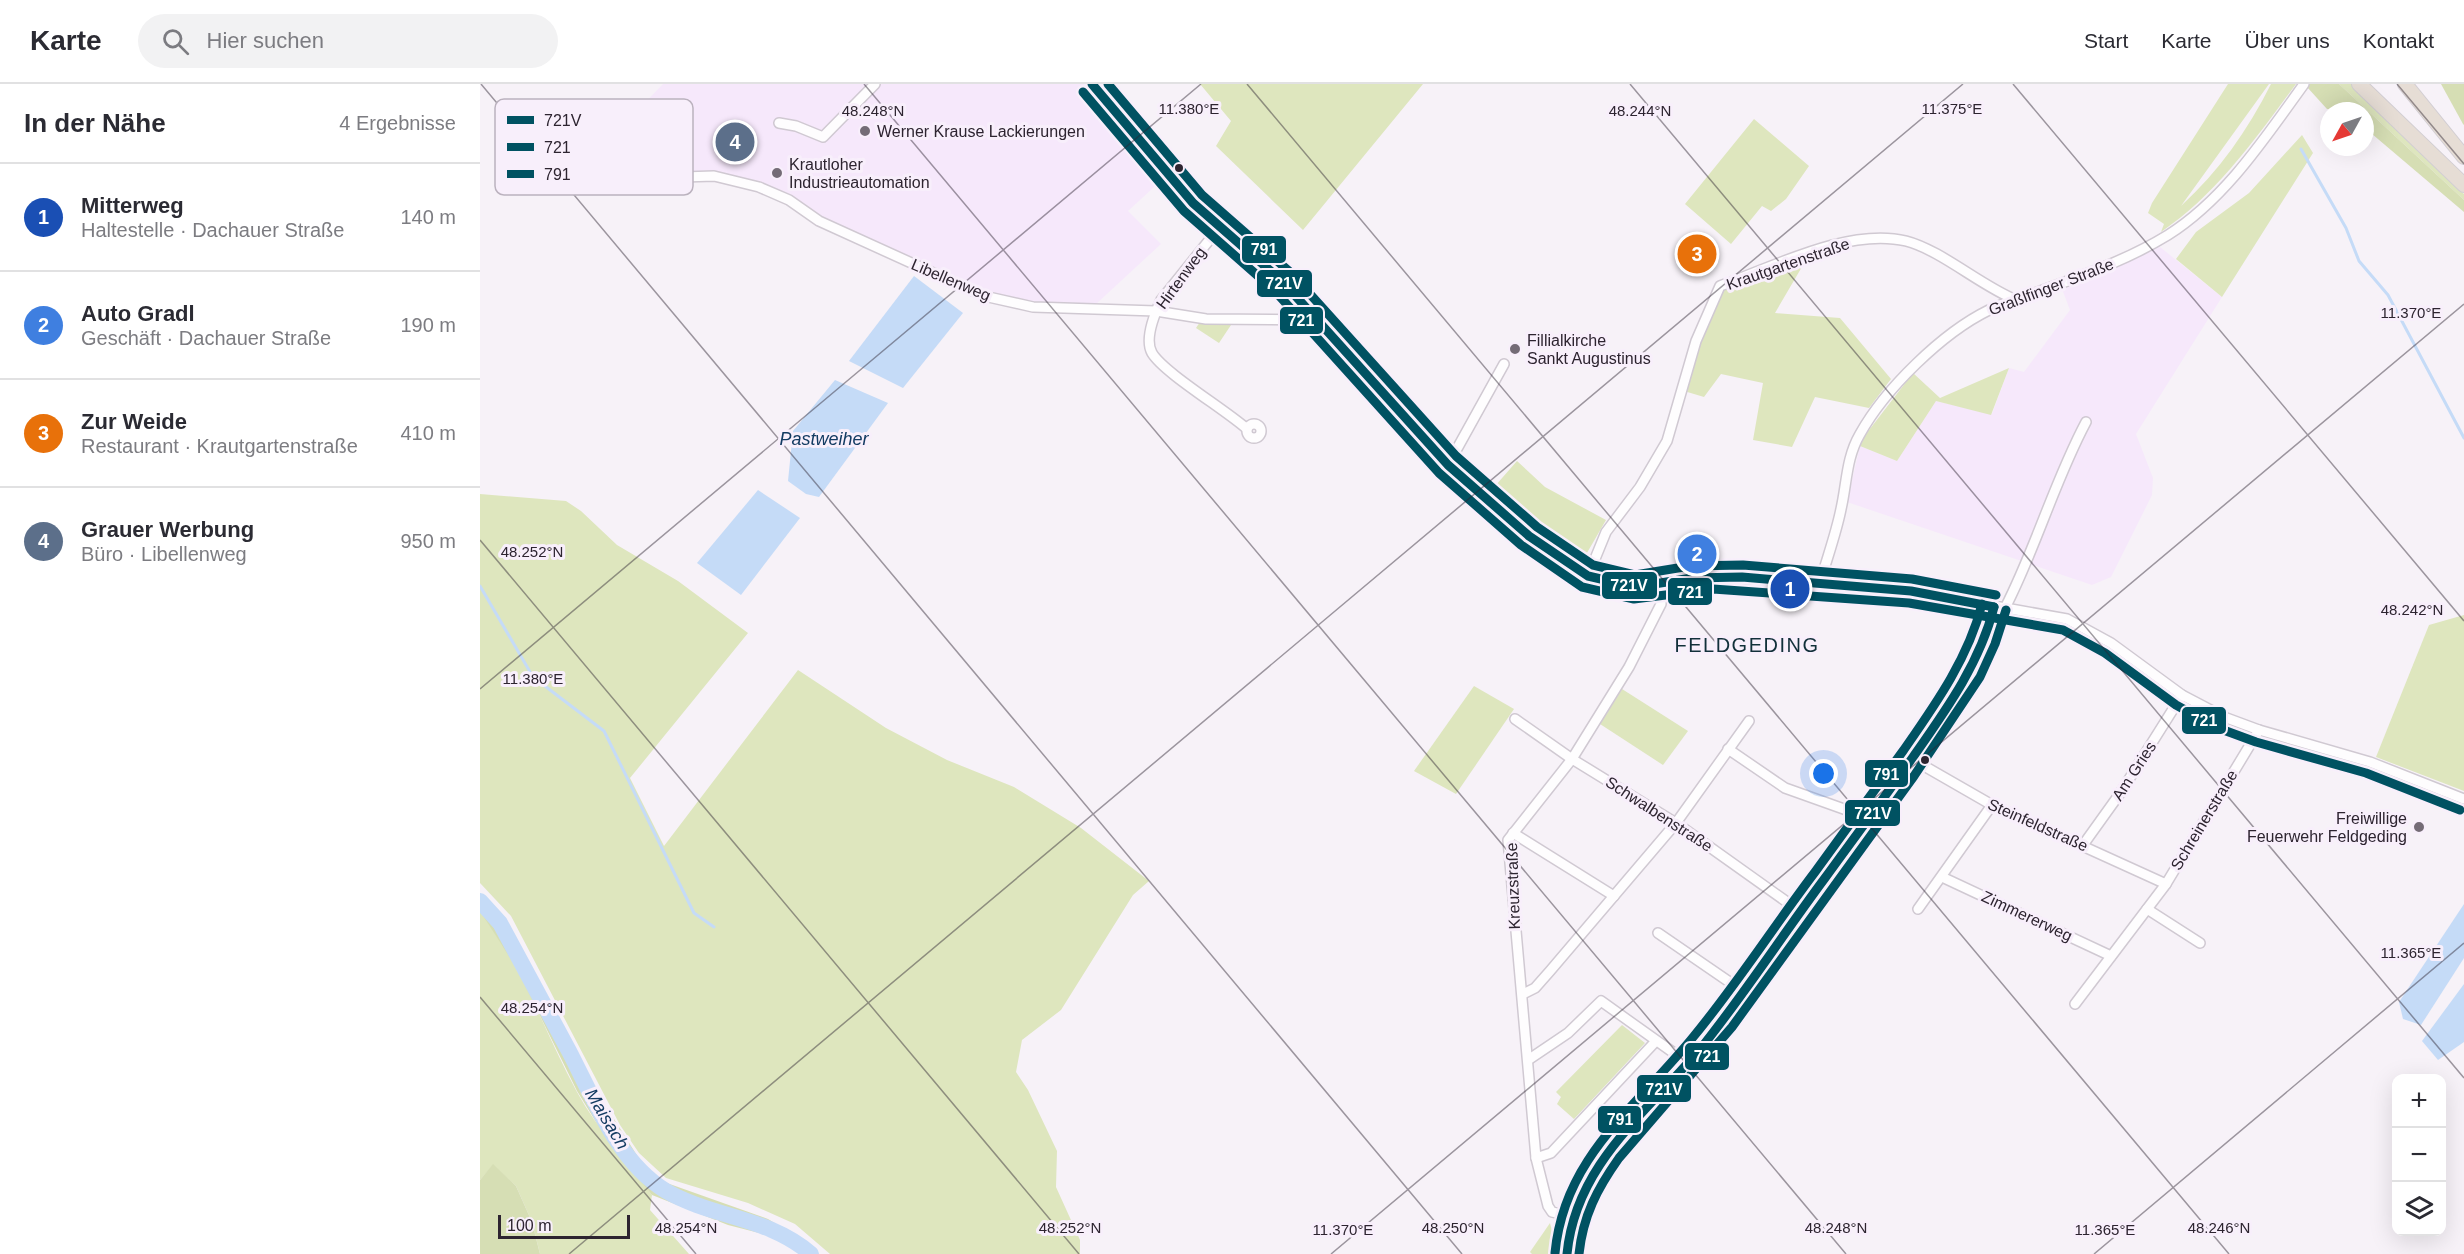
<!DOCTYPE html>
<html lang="de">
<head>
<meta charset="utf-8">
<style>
	:root { --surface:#fff; --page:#f2f2f3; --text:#2b2b33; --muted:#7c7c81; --line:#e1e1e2; --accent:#d93025 }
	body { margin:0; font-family:Helvetica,sans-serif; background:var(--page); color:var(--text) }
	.controls { position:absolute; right:18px; bottom:18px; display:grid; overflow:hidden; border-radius:12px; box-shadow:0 6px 24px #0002 }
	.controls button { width:54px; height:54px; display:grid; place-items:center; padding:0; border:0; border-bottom:2px solid var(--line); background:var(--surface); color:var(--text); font:30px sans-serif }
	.compass { position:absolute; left:1840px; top:18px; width:54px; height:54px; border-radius:50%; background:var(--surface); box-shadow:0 6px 24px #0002; rotate:230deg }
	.scale { position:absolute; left:18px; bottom:15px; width:132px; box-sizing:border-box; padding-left:6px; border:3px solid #2d2430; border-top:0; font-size:16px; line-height:21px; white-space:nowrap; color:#2d2430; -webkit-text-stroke:4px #f8effb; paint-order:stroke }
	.you { position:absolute; left:1344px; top:690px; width:21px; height:21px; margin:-15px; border:4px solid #fff; border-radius:50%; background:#1a73e8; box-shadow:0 0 0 9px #1a73e833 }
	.badge { display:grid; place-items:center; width:39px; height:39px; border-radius:50%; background:var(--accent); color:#fff; font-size:20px; font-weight:700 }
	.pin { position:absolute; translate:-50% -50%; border:3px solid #fff; box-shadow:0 2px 6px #0006 }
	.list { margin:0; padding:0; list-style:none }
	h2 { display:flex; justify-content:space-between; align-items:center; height:78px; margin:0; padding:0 24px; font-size:26px }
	h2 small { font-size:20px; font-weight:400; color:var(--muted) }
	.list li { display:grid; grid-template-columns:39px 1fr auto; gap:18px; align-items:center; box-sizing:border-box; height:108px; padding:0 24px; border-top:2px solid var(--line) }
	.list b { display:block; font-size:22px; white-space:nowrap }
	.list p { margin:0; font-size:20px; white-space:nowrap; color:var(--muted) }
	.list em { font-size:20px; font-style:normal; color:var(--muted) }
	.icon { flex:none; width:33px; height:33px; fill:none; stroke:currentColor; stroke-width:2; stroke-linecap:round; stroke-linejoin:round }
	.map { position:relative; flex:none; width:1984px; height:1170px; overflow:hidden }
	header { display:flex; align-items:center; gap:36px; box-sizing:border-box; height:84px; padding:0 30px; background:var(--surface); border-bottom:2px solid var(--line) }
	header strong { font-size:28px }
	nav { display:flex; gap:33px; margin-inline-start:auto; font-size:21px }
	.search { width:420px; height:54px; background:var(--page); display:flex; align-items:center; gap:15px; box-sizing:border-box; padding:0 21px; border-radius:33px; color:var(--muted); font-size:22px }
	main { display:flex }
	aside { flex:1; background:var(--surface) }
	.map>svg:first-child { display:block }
	.built { fill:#f6e8fb }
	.green { fill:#dee6be }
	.forest { fill:#d6deb4 }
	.water { fill:#c5dbf7 }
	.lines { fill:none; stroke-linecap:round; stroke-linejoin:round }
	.stream { stroke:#c5dbf7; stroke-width:3 }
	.river { stroke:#c5dbf7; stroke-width:16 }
	.minor-casing { stroke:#d0c9d2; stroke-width:12 }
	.highway-casing { stroke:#d2ced3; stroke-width:16 }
	.minor { stroke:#fefdfe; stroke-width:9 }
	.highway { stroke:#e6ddd5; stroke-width:14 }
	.bus-1-casing { stroke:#f8effb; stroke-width:14 }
	.bus-2-casing { stroke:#f8effb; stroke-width:14 }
	.bus-3-casing { stroke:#f8effb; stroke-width:14 }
	.bus-1 { stroke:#005262; stroke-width:9 }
	.bus-2 { stroke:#005262; stroke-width:9 }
	.bus-3 { stroke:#005262; stroke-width:9 }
	.ticks { fill:none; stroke:#2d2430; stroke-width:1.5; stroke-opacity:0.45 }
	.poi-dot { fill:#746c76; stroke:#f8effb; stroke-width:2 }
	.bus-dot { fill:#2d2430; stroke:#f8effb; stroke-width:2 }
	.labels { text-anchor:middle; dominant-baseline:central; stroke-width:6; stroke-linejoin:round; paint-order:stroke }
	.poi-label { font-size:16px; fill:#2d2430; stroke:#f8effb; text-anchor:start }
	.street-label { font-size:16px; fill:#2d2430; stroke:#f8effb }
	.water-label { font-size:18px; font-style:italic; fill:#133b62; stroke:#f8effb }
	.quarter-label { font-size:20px; letter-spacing:1.5px; fill:#12303a; stroke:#f8effb }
	.key { fill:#f8effb; stroke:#bbb2be; stroke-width:1.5 }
	.key-label { font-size:16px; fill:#2d2430 }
	.ticks-label { font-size:15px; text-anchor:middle; fill:#2d2430; stroke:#f8effb; stroke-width:6; stroke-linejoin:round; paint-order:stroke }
	.line-badge { stroke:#f8effb; stroke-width:2 }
	.badge-label { font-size:16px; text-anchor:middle; font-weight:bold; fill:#fff }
</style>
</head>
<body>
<header>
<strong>Karte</strong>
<div class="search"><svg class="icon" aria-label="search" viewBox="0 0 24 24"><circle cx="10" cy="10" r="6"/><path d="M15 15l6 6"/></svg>Hier suchen</div>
<nav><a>Start</a><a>Karte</a><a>Über uns</a><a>Kontakt</a></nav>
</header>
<main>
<aside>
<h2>In der Nähe<small>4 Ergebnisse</small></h2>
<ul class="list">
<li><span class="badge" style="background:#1a4fb4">1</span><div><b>Mitterweg</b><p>Haltestelle · Dachauer Straße</p></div><em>140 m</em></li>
<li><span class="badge" style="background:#3f7fe0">2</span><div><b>Auto Gradl</b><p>Geschäft · Dachauer Straße</p></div><em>190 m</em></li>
<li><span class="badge" style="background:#e8710a">3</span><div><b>Zur Weide</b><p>Restaurant · Krautgartenstraße</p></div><em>410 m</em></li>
<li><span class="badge" style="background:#5c6f8a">4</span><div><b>Grauer Werbung</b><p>Büro · Libellenweg</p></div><em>950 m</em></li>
</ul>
</aside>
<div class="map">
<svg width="1984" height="1170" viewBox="0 0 1984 1170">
	<rect width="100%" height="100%" fill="#f7f2f8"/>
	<g class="built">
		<path d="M183,0H604L685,93L648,127L681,160L615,221L554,222L505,209L340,134L280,101L202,91L115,70Z"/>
		<path d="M1680,163L1742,213L1656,350L1673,394L1672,411L1631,493L1612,501L1367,418L1380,362L1417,377L1456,317L1512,330L1529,284L1544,288L1590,226L1582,205Z"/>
	</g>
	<g class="green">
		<path d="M720,0H943L823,146L736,62L751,37Z"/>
		<path d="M1748,0H1789L1701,122C1739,87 1768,46 1791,0H1816C1776,54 1737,110 1681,148L1684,140L1668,129L1672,119Z"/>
		<path d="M1859,0H1871L1984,110V116Z"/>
		<path d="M1274,35L1329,82L1306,115L1291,127L1282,122L1251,160L1205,120Z"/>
		<path d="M1822,51L1833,69L1742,213L1696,175L1716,148L1769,109Z"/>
		<path d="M1326,176L1295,229L1360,234L1411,295L1389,324L1335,313L1312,363L1273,356L1283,299L1241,290L1224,313L1204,307L1217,255L1240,204Z"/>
		<path d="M720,238L751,241L739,259L716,244Z"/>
		<path d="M1529,284L1511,331L1456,317L1417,377L1380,362L1386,350L1433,289L1460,314Z"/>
		<path d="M1037,377L1065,403L1126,436L1100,481L1008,410Z"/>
		<path d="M0,410L86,417L101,427L137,461L198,497L268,549L150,694L184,762L318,586L406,644L467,676L534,703L601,744L669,797L653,811L581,926L542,956L536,988L548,1006L577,1067L576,1103L600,1156V1170H350L315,1140L268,1119L186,1094L159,1069L140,1041L31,832L0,799Z"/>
		<path d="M1984,531V707L1896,673L1949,541Z"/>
		<path d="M994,602L1034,625L976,710L934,687Z"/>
		<path d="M1142,605L1208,647L1183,681L1120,640Z"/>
		<path d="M0,827C43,881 64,948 97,1008C118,1046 146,1077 172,1111L170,1126L209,1170H60L52,1138L36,1102L13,1081L0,1096Z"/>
		<path d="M1142,941L1165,959L1094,1035L1077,1020L1081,1013L1076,1008Z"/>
		<path d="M1070,1139L1078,1170H1052L1050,1168Z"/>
	</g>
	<g class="forest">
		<path d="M1830,0H1859L1984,116V128L1885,44V27L1847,25L1827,3Z"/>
		<path d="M1961,0H1984V41L1983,40Z"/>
		<path d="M0,810L21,830L102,984L163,1081L184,1098L288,1135L329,1160L338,1170H322L302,1155L248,1141L172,1111L127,1056L97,1007L36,883L0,827Z"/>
		<path d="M13,1080L36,1102L52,1138L60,1170H0V1096Z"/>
	</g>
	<g class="water">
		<path d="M434,192L483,229L423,304L369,277Z"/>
		<path d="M355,296L408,319L339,413L326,410L308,397L313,347Z"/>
		<path d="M278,406L320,434L261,511L217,479Z"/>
		<path d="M1984,820V874L1941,941L1923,935L1919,918Z"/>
		<path d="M1984,900V958L1958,976L1942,957Z"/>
	</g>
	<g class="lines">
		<g class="stream">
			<path d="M1821,65L1866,144L1879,177L1908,211L1984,354"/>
			<path d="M0,502L53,593L124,647L214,829L234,843"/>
		</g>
		<path class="river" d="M0,817L20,839C43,882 66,925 89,967C114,1015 138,1078 186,1107C233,1134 289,1133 331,1170"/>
		<defs>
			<g id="minor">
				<path d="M612,0L713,119L802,197L968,381L1049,452L1108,492L1155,503L1233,493L1361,501L1431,507L1587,535L1631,559L1702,611L1744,633L1779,646L1890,678L1984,715"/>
				<path d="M299,39L316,42L343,53L395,0"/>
				<path d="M40,52L122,78L203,93L234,92L279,103L309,116L339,137L504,212L553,223L676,227L726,235L839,236"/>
				<path d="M739,144L681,216C675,229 664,255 672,269C684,289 746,326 767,345"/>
				<circle cx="774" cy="347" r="7"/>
				<path d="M968,381L1024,280"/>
				<path d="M1108,492L1126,448L1160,403L1187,357L1216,257L1240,202C1293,183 1369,143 1426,157C1461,166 1501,202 1536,216"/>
				<path d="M1340,499C1347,474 1356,450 1361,425C1367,399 1366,374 1380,350C1405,305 1462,249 1509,226C1520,220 1535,217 1547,212C1595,194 1644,178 1688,151C1745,115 1785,54 1824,0"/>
				<path d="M1525,524C1556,464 1574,398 1606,338"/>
				<path d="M1035,635L1092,675L1196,739L1321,828"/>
				<path d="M1248,665L1305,704L1389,734"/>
				<path d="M1432,675L1512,721L1686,800"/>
				<path d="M1033,749L1134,812"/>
				<path d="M1603,761L1641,708L1702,611"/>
				<path d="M1462,793L1631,872"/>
				<path d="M1438,825L1512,721"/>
				<path d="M1667,825L1720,859"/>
				<path d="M1178,849L1264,908"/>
				<path d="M1043,910L1055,904L1070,887L1196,739L1269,637"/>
				<path d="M1595,920L1686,800L1779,646"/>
				<path d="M1048,976L1088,949L1121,917L1208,979"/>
				<path d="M1056,1074L1071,1069L1176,957"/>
				<path d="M1090,1132L1072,1128L1068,1122L1056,1074L1028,756L1092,675L1149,583L1181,520L1182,499"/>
				<path d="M1087,1170C1085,1093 1162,1035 1207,980C1256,922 1298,859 1342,798C1379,748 1416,698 1451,647C1477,608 1505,568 1514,523"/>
			</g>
			<g id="highway">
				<path d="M1879,0L1984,101"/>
				<path d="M1925,0L1984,73"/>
			</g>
		</defs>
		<use href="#minor" class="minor-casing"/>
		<use href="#highway" class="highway-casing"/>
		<use href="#minor" class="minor"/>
		<use href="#highway" class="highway"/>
		<defs>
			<g id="bus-1">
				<path d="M612,0L713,119L802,197L968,381L1049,452L1108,492L1155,503L1212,494L1262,493L1431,507L1514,523"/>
				<path d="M1087,1170C1096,1077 1170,1027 1225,959C1267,906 1304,849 1345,794C1374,754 1404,714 1433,673C1466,626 1500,579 1514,523"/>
			</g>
			<g id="bus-2">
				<path d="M603,8L704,127L794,206L959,389L1041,461L1102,503L1154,515L1233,505L1429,519L1583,546L1625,569L1696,621L1738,644L1776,658L1886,689L1980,726"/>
				<path d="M1099,1170C1103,1132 1117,1105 1139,1074L1252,943L1434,692L1500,593L1515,560L1526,526"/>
			</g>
			<g id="bus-3">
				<path d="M628,0L722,111L811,189L976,372L1057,443L1113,481L1155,491L1210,482L1263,481L1432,495L1516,511"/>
				<path d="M1075,1169C1084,1072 1157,1023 1214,952C1257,900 1294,842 1335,788C1364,748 1394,707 1423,667C1455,621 1488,575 1502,520"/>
			</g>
		</defs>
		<use href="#bus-1" class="bus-1-casing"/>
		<use href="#bus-2" class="bus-2-casing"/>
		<use href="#bus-3" class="bus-3-casing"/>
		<use href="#bus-1" class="bus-1"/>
		<use href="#bus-2" class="bus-2"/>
		<use href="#bus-3" class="bus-3"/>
	</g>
	<path class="ticks" d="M1,0L982,1170M384,0L1366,1170M767,0L1749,1170M1150,0L1984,994M1533,0L1984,537M1917,0L1984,80M0,456L599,1170M0,605L721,0M0,913L216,1170M89,1170L1483,0M851,1170L1984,220M1614,1170L1984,859"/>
	<g class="poi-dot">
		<circle cx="385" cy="47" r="6"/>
		<circle cx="297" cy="89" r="6"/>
		<circle cx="1035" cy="265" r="6"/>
		<circle cx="1939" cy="743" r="6"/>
	</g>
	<g class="bus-dot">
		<circle cx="699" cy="84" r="5"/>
		<circle cx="1445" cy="676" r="5"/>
	</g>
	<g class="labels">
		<g class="poi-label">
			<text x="397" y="47">Werner Krause Lackierungen</text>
			<text x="309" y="80">Krautloher<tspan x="309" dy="18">Industrieautomation</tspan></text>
			<text x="1047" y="256">Fillialkirche<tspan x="1047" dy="18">Sankt Augustinus</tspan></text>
			<text x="1927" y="734" text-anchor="end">Freiwillige<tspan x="1927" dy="18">Feuerwehr Feldgeding</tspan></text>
		</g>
		<g class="street-label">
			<text transform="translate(1308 180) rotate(-19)">Krautgartenstraße</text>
			<text transform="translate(701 194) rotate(-54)">Hirtenweg</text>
			<text transform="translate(471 196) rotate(23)">Libellenweg</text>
			<text transform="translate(1571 203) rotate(-21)">Graßlfinger Straße</text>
			<text transform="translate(1654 687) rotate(-57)">Am Gries</text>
			<text transform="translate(1179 730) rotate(33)">Schwalbenstraße</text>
			<text transform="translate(1724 736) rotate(-59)">Schreinerstraße</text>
			<text transform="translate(1558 741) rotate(24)">Steinfeldstraße</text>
			<text transform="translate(1033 802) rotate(-92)">Kreuzstraße</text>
			<text transform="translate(1547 832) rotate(25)">Zimmererweg</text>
		</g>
		<g class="water-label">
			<text x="344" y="355">Pastweiher</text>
			<text transform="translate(127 1035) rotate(59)">Maisach</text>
		</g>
		<g class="quarter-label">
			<text x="1267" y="561">FELDGEDING</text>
		</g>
	</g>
	<rect x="15" y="15" width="198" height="96" rx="9" class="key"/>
	<rect x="27" y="32" width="27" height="8" fill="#005262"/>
	<rect x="27" y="59" width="27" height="8" fill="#005262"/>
	<rect x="27" y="86" width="27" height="8" fill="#005262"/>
	<g class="key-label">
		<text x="64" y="42">721V</text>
		<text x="64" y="69">721</text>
		<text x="64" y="96">791</text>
	</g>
	<g class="ticks-label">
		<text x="709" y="30">11.380°E</text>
		<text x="1472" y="30">11.375°E</text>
		<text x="393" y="32">48.248°N</text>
		<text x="1160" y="32">48.244°N</text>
		<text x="1931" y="234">11.370°E</text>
		<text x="52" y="473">48.252°N</text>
		<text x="1932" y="531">48.242°N</text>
		<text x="53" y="600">11.380°E</text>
		<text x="1931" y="874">11.365°E</text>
		<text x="52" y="929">48.254°N</text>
		<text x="206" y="1149">48.254°N</text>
		<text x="590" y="1149">48.252°N</text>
		<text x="973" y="1149">48.250°N</text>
		<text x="1356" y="1149">48.248°N</text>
		<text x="1739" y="1149">48.246°N</text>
		<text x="863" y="1151">11.370°E</text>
		<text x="1625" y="1151">11.365°E</text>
	</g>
	<g class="line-badge">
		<rect x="761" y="151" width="46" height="29" rx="6" fill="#005262"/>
		<rect x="776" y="185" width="57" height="29" rx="6" fill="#005262"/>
		<rect x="799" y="222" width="45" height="29" rx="6" fill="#005262"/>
		<rect x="1121" y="487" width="57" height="29" rx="6" fill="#005262"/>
		<rect x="1187" y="493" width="46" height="29" rx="6" fill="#005262"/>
		<rect x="1701" y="622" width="46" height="29" rx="6" fill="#005262"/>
		<rect x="1384" y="675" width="45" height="29" rx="6" fill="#005262"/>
		<rect x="1364" y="715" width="57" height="28" rx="6" fill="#005262"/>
		<rect x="1204" y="958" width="46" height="29" rx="6" fill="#005262"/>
		<rect x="1156" y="990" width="56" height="29" rx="6" fill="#005262"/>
		<rect x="1117" y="1021" width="45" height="29" rx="6" fill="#005262"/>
	</g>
	<g class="badge-label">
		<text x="784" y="171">791</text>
		<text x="804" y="205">721V</text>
		<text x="821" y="242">721</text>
		<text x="1149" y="507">721V</text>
		<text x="1210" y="514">721</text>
		<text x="1724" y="642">721</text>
		<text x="1406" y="696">791</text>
		<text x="1393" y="735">721V</text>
		<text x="1227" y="978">721</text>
		<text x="1184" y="1011">721V</text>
		<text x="1140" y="1041">791</text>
	</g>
</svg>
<div class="controls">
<button>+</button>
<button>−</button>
<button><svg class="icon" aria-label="layers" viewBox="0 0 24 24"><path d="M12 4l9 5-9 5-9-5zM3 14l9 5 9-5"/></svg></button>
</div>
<svg class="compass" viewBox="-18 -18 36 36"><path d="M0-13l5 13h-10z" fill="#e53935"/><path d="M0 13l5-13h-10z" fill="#7c7c81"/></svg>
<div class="scale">100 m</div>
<div class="you"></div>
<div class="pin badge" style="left:1310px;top:505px;background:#1a4fb4">1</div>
<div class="pin badge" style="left:1217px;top:470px;background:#3f7fe0">2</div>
<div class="pin badge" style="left:1217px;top:170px;background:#e8710a">3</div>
<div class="pin badge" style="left:255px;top:58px;background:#5c6f8a">4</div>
</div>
</main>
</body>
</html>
